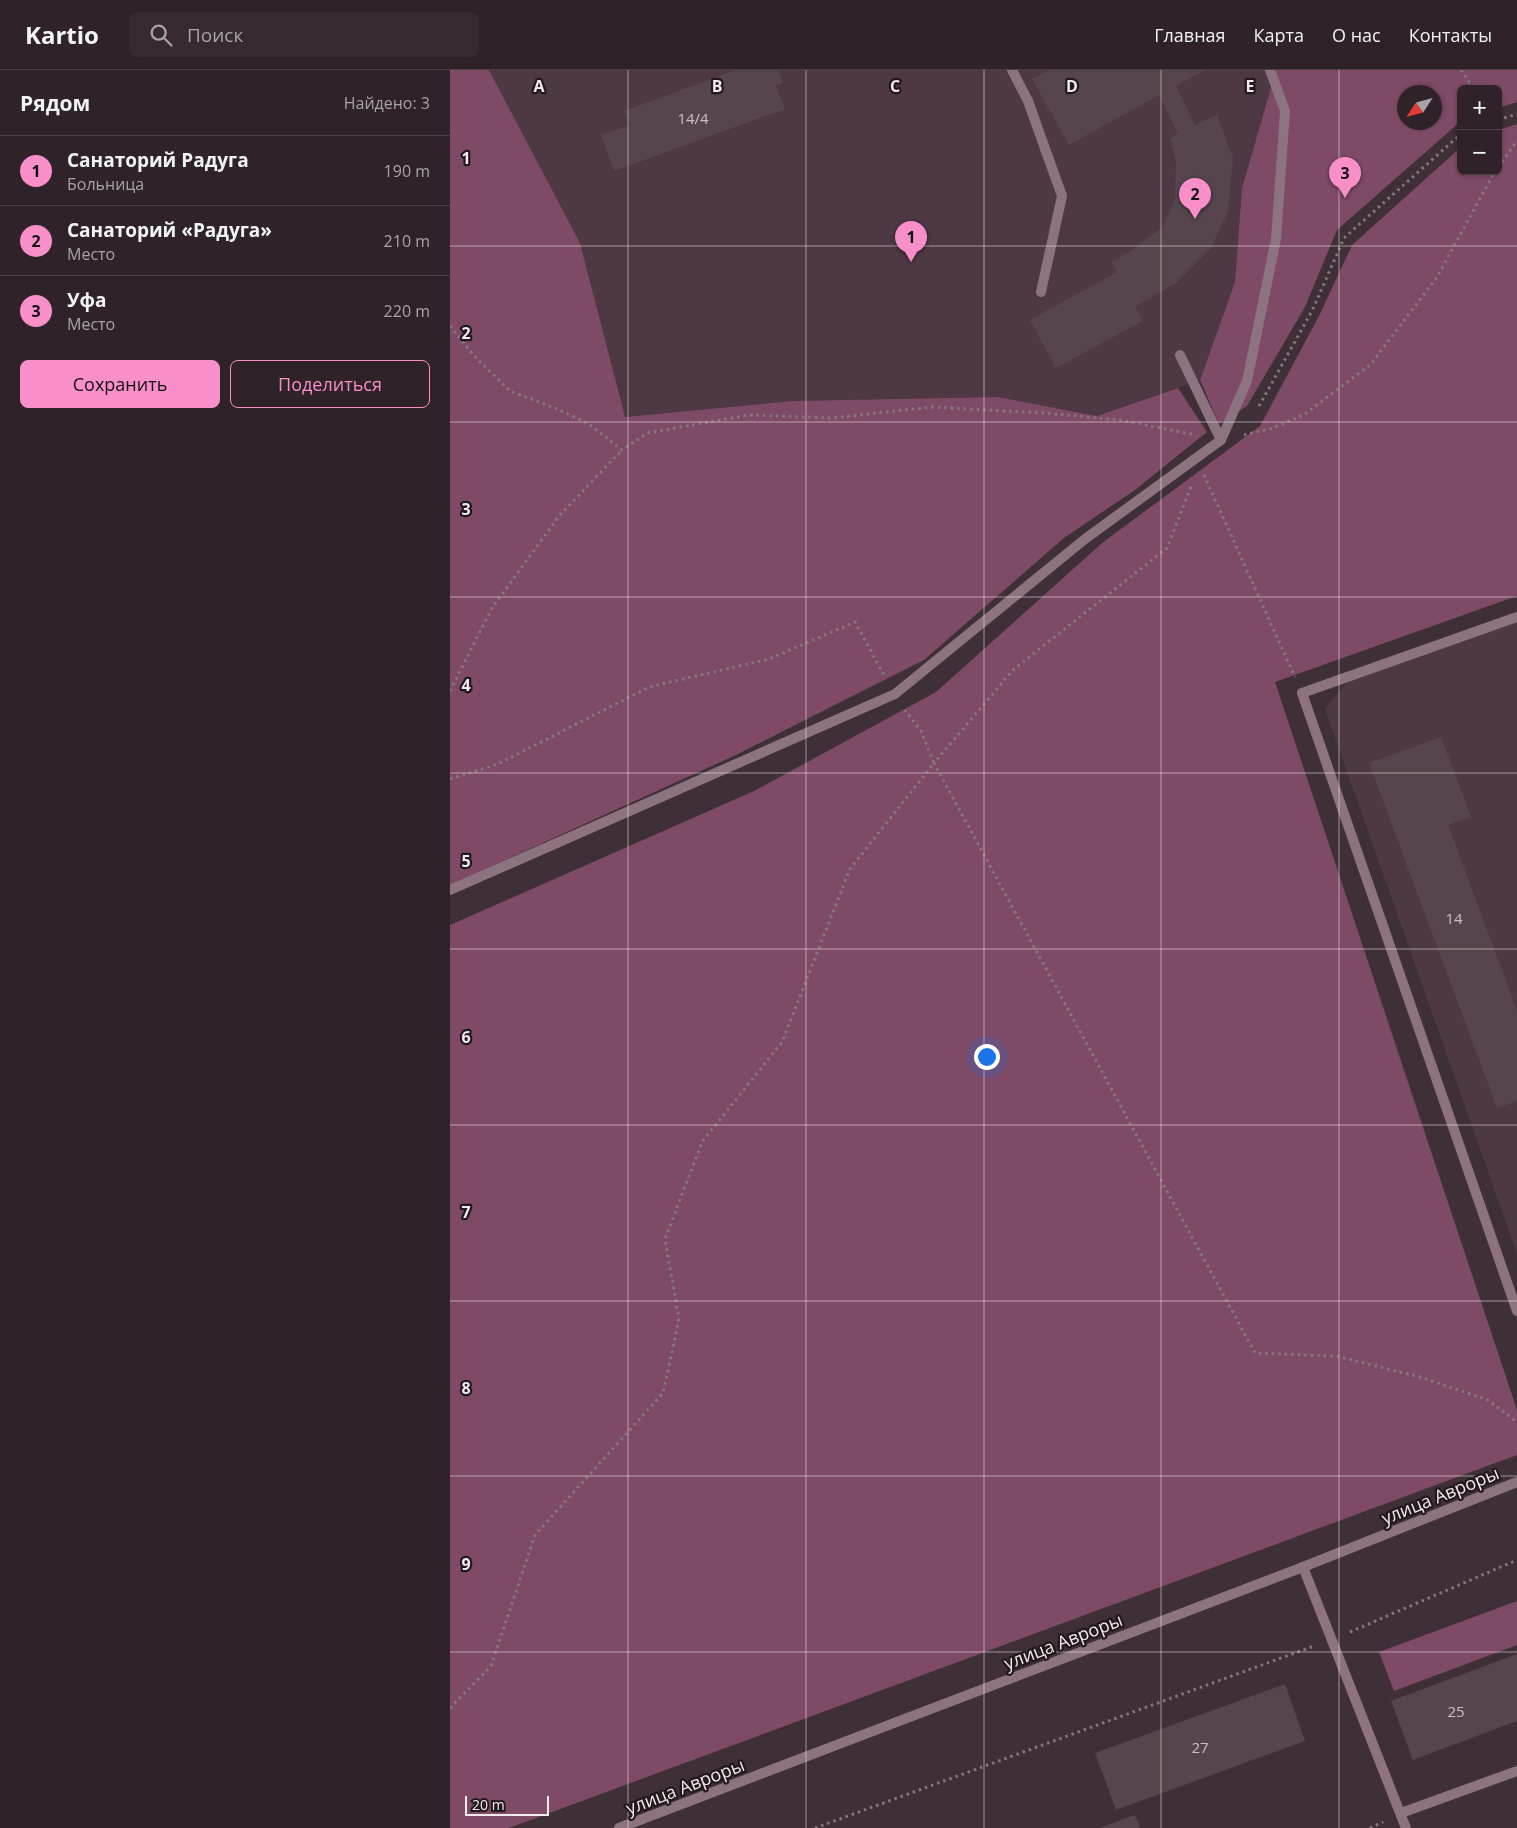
<!DOCTYPE html>
<html lang="ru">
<head>
<meta charset="utf-8">
<style>
	:root { --surface:#2f2329; --page:#372b31; --text:#f1f3f6; --muted:#a7a4a8; --line:#4a4046; --accent:#f98fc9 }
	body { margin:0; font-family:"Open Sans",sans-serif; background:var(--page); color:var(--text) }
	.controls { position:absolute; right:15px; top:15px; display:grid; overflow:hidden; border-radius:8px; box-shadow:0 1px 4px #0004 }
	.controls button { width:45px; height:45px; display:grid; place-items:center; padding:0; border:0; border-bottom:1px solid var(--line); background:var(--surface); color:var(--text); font:25px sans-serif }
	.compass { position:absolute; left:947px; top:15px; width:45px; height:45px; border-radius:50%; background:var(--surface); box-shadow:0 1px 4px #0004; rotate:234deg }
	.scale { position:absolute; left:15px; bottom:12px; width:84px; box-sizing:border-box; padding-left:5px; border:2px solid #f4e9ef; border-top:0; font-size:14px; line-height:18px; white-space:nowrap; color:#f4e9ef; -webkit-text-stroke:4px #21191d; paint-order:stroke }
	.you { position:absolute; left:536px; top:986px; width:18px; height:18px; margin:-12px; border:4px solid #fff; border-radius:50%; background:#1a73e8; box-shadow:0 0 0 8px #1a73e833 }
	.badge { display:grid; place-items:center; width:32px; height:32px; border-radius:50%; background:var(--accent); color:#111; font-size:16px; font-weight:700 }
	.pin { position:absolute; translate:-50% -41px; filter:drop-shadow(0 1px 2px #0008) }
	.pin::after { content:''; position:absolute; top:26px; width:18px; height:15px; background:inherit; clip-path:polygon(0 0,100% 0,50% 100%) }
	.list { margin:0; padding:0; list-style:none }
	h2 { display:flex; justify-content:space-between; align-items:center; height:65px; margin:0; padding:0 20px; font-size:21px }
	h2 small { font-size:16px; font-weight:400; color:var(--muted) }
	.list li { display:grid; grid-template-columns:32px 1fr auto; gap:15px; align-items:center; box-sizing:border-box; height:70px; padding:0 20px; border-top:1px solid var(--line) }
	.list b { display:block; font-size:19px; white-space:nowrap }
	.list p { margin:0; font-size:16px; white-space:nowrap; color:var(--muted) }
	.list em { font-size:16px; font-style:normal; color:var(--muted) }
	.actions { display:flex; gap:10px; padding:15px 20px }
	.actions a { flex:1; padding:11px 0; border:1px solid var(--accent); border-radius:8px; text-align:center; font-size:18px; color:var(--accent) }
	.actions .main { background:var(--accent); color:#111 }
	.icon { flex:none; width:28px; height:28px; fill:none; stroke:currentColor; stroke-width:2; stroke-linecap:round; stroke-linejoin:round }
	.map { position:relative; flex:none; width:1067px; height:1758px; overflow:hidden }
	header { display:flex; align-items:center; gap:30px; box-sizing:border-box; height:70px; padding:0 25px; background:var(--surface); border-bottom:1px solid var(--line) }
	header strong { font-size:24px }
	nav { display:flex; gap:28px; margin-inline-start:auto; font-size:18px }
	.search { width:350px; height:45px; background:var(--page); display:flex; align-items:center; gap:12px; box-sizing:border-box; padding:0 18px; border-radius:8px; color:var(--muted); font-size:19px }
	main { display:flex }
	aside { flex:1; background:var(--surface) }
	.map>svg:first-child { display:block }
	.built { fill:#4e3843 }
	.forest { fill:#7e4a66; fill-rule:evenodd }
	.building { fill:#56454d }
	.lines { fill:none; stroke-linecap:round; stroke-linejoin:round }
	.path { stroke:#86777f; stroke-width:3; stroke-dasharray:2.5 4; stroke-linecap:butt }
	.service { stroke:#8c737f; stroke-width:10 }
	.minor { stroke:#8c737f; stroke-width:10 }
	.tertiary { stroke:#8c737f; stroke-width:10 }
	.grid { fill:none; stroke:#f4e9ef; stroke-width:1; stroke-opacity:0.55 }
	.labels { text-anchor:middle; dominant-baseline:central; stroke-width:4.5; stroke-linejoin:round; paint-order:stroke }
	.number-label { font-size:15px; fill:#ccc0c6 }
	.street-label { font-size:18px; fill:#f4e9ef; stroke:#21191d }
	.grid-label { font-size:16px; text-anchor:middle; font-weight:bold; fill:#f4e9ef; stroke:#21191d; stroke-width:4.5; stroke-linejoin:round; paint-order:stroke }
</style>
</head>
<body>
<header>
<strong>Kartio</strong>
<div class="search"><svg class="icon" aria-label="search" viewBox="0 0 24 24"><circle cx="10" cy="10" r="6"/><path d="M15 15l6 6"/></svg>Поиск</div>
<nav><a>Главная</a><a>Карта</a><a>О нас</a><a>Контакты</a></nav>
</header>
<main>
<aside>
<h2>Рядом<small>Найдено: 3</small></h2>
<ul class="list">
<li><span class="badge">1</span><div><b>Санаторий Радуга</b><p>Больница</p></div><em>190 m</em></li>
<li><span class="badge">2</span><div><b>Санаторий «Радуга»</b><p>Место</p></div><em>210 m</em></li>
<li><span class="badge">3</span><div><b>Уфа</b><p>Место</p></div><em>220 m</em></li>
</ul>
<div class="actions"><a class="main">Сохранить</a><a>Поделиться</a></div>
</aside>
<div class="map">
<svg width="1067" height="1758" viewBox="0 0 1067 1758">
	<rect width="100%" height="100%" fill="#3f2f37"/>
	<g class="built">
		<path d="M39,0H826L792,118L785,212L750,310L647,346L548,327L342,331L174,347L130,173Z"/>
		<path d="M1067,551V1184L875,639L898,611Z"/>
	</g>
	<g class="forest">
		<path d="M0,0H39L130,173L175,347L342,331L548,327L647,346L728,318L757,362L685,420L614,468L474,590L286,685L0,815Z"/>
		<path d="M826,0H1067V32L1048,38V19H1011V51L887,160L855,237L797,336L769,354L750,310L785,212L792,118ZM954,22H984V52H954Z"/>
		<path d="M1067,54V526L825,612L1067,1340V1385L59,1758H0V855L304,721L486,622L652,473L810,356L869,246L902,175L1011,77V101H1048V60Z"/>
		<path d="M1067,1531V1575L944,1621L929,1582Z"/>
	</g>
	<g class="building">
		<path d="M286,0H329L333,13L326,16L335,39L164,101L151,65L180,55L174,41Z"/>
		<path d="M599,0H755L726,16L745,55L767,45L783,88L778,141L761,178L726,213L685,237L693,251L606,298L580,250L667,202L661,192L684,179L713,157L725,128L726,91L720,68L728,64L709,25L619,75L582,9Z"/>
		<path d="M991,667L1021,747L998,755L1067,940V1031L1047,1038L919,693Z"/>
		<path d="M1067,1584V1651L963,1690L941,1631Z"/>
		<path d="M835,1614L855,1671L666,1740L645,1683Z"/>
		<path d="M685,1745L690,1758H649Z"/>
	</g>
	<g class="lines">
		<g class="path">
			<path d="M1011,0L1024,19"/>
			<path d="M1048,50L1067,44"/>
			<path d="M1048,97L1067,71"/>
			<path d="M0,256L24,286L60,321L105,338L139,354L172,380L197,363L299,345L383,348L481,337L594,343L670,350L746,365"/>
			<path d="M809,336L862,241L894,168L1011,64"/>
			<path d="M794,365L823,358L855,344L921,294L987,207L1045,101"/>
			<path d="M754,405L845,607"/>
			<path d="M741,417L717,478L564,599L484,693L805,1283L886,1286L970,1307L1038,1330L1067,1352"/>
			<path d="M0,621L42,538L109,446L172,380"/>
			<path d="M0,709L48,694L199,617L319,589L405,552L435,607"/>
			<path d="M900,1562L1067,1490"/>
			<path d="M0,1638L41,1596L85,1465L213,1323L229,1249L215,1169L252,1072L332,972L400,799L484,693L471,661L455,640"/>
			<path d="M365,1758L864,1576"/>
			<path d="M920,1758L933,1752"/>
		</g>
		<g class="service">
			<path d="M562,0L578,31L612,126L591,222"/>
			<path d="M771,370L797,311L826,169L835,41L820,0"/>
			<path d="M1067,547L852,623L1067,1241"/>
			<path d="M951,1743L1067,1701"/>
		</g>
		<g class="minor">
			<path d="M0,820L445,624L635,469L771,370L730,285"/>
			<path d="M853,1497L956,1758"/>
		</g>
		<path class="tertiary" d="M169,1758L853,1497L1067,1412"/>
	</g>
	<path class="grid" d="M178,0V1758M356,0V1758M534,0V1758M711,0V1758M889,0V1758M0,176H1067M0,352H1067M0,527H1067M0,703H1067M0,879H1067M0,1055H1067M0,1231H1067M0,1406H1067M0,1582H1067"/>
	<g class="labels">
		<g class="number-label">
			<text x="243" y="48">14/4</text>
			<text x="1004" y="848">14</text>
			<text x="1006" y="1641">25</text>
			<text x="750" y="1677">27</text>
		</g>
		<g class="street-label">
			<text transform="translate(990 1425) rotate(-22)">улица Авроры</text>
			<text transform="translate(613 1571) rotate(-21)">улица Авроры</text>
			<text transform="translate(235 1716) rotate(-21)">улица Авроры</text>
		</g>
	</g>
	<g class="grid-label">
		<text x="89" y="22">A</text>
		<text x="267" y="22">B</text>
		<text x="445" y="22">C</text>
		<text x="622" y="22">D</text>
		<text x="800" y="22">E</text>
		<text x="16" y="94">1</text>
		<text x="16" y="269">2</text>
		<text x="16" y="445">3</text>
		<text x="16" y="621">4</text>
		<text x="16" y="797">5</text>
		<text x="16" y="973">6</text>
		<text x="16" y="1148">7</text>
		<text x="16" y="1324">8</text>
		<text x="16" y="1500">9</text>
	</g>
</svg>
<div class="controls">
<button>+</button>
<button>−</button>
</div>
<svg class="compass" viewBox="-18 -18 36 36"><path d="M0-13l5 13h-10z" fill="#e53935"/><path d="M0 13l5-13h-10z" fill="#a7a4a8"/></svg>
<div class="scale">20 m</div>
<div class="you"></div>
<div class="pin badge" style="left:461px;top:192px">1</div>
<div class="pin badge" style="left:745px;top:149px">2</div>
<div class="pin badge" style="left:895px;top:128px">3</div>
</div>
</main>
</body>
</html>
